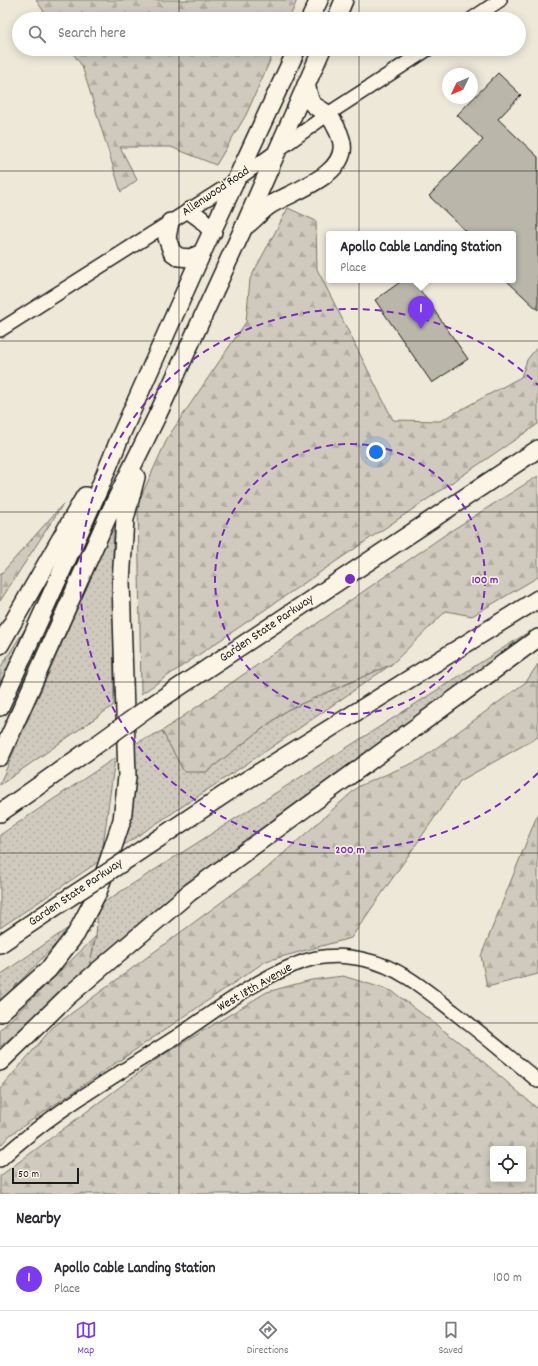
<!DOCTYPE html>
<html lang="en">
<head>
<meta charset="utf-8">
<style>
	:root { --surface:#fff; --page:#f2f2f3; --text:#2b2b33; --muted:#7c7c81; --line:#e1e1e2; --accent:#7c3aed }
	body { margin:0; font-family:Dekko,sans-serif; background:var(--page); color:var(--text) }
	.controls { position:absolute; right:12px; bottom:12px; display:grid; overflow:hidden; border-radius:4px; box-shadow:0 2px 10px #0003 }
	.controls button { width:36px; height:36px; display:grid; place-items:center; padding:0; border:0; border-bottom:1px solid var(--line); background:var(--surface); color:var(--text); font:20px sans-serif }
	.compass { position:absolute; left:442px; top:68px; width:36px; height:36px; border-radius:50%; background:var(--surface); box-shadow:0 2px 10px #0003; rotate:226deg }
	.scale { position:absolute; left:12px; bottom:10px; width:67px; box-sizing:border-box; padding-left:4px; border:2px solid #1c1c1c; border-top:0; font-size:11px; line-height:14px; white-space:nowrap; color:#1c1c1c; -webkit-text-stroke:3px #fcf5e5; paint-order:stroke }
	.you { position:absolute; left:376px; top:452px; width:14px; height:14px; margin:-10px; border:3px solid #fff; border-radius:50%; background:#1a73e8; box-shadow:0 0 0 6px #1a73e833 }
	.badge { display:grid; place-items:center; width:26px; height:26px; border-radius:50%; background:var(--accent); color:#fff; font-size:13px; font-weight:700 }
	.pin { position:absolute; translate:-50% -33px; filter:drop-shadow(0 1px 2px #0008) }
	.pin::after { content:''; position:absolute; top:21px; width:14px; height:12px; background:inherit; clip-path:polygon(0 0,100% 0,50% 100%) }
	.popup { position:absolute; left:326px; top:231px; width:190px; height:52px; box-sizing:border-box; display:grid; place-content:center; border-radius:4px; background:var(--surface); filter:drop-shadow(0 1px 3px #0005); font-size:13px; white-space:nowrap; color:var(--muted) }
	.popup b { font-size:15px; color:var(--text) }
	.popup::after { content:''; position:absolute; left:50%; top:100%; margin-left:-8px; border:8px solid transparent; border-top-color:var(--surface) }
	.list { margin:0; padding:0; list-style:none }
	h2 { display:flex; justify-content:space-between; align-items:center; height:52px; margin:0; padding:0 16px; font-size:17px }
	h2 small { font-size:13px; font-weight:400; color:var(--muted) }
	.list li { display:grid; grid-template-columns:26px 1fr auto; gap:12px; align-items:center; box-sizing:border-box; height:64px; padding:0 16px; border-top:1px solid var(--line) }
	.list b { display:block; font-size:15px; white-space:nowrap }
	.list p { margin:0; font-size:13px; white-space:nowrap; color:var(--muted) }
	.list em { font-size:13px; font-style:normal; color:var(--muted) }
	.icon { flex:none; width:22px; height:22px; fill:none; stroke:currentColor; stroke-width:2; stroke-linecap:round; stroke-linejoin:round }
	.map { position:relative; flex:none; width:538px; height:1194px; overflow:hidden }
	.search { position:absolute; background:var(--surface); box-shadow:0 2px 10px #0003; left:12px; right:12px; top:12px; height:44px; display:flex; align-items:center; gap:10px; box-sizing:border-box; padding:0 14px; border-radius:22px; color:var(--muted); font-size:15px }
	.sheet { height:116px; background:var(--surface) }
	nav { display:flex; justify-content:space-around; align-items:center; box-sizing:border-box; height:56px; border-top:1px solid var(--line); background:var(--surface); font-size:11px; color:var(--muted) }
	nav a { display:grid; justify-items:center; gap:2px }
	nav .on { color:var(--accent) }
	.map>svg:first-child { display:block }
	.grass { fill:url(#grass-dots); stroke:#76736c }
	.forest { fill:url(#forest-firs); stroke:#76736c; fill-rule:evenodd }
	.building { fill:#bab6aa; stroke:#1c1c1c }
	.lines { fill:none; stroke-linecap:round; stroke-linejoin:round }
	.secondary-casing { stroke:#1c1c1c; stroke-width:16 }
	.highway-casing { stroke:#1c1c1c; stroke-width:20 }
	.secondary { stroke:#fcf5e5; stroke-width:13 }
	.highway { stroke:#fcf5e5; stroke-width:17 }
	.highway-bridge-casing { stroke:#1c1c1c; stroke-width:20; stroke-linecap:butt }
	.highway-bridge { stroke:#fcf5e5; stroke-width:17 }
	.grid { fill:none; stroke:#1c1c1c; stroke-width:1; stroke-opacity:0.55 }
	.ring { fill:none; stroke:#7b2cbf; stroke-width:2; stroke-dasharray:7 5 }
	.labels { text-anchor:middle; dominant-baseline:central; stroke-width:3; stroke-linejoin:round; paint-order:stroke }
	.street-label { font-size:13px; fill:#1c1c1c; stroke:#fcf5e5 }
	.centre { fill:#7b2cbf; stroke:#fcf5e5; stroke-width:2 }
	.ring-label { font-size:12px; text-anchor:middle; font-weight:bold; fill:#7b2cbf; stroke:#fcf5e5; stroke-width:3; stroke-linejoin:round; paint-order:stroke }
</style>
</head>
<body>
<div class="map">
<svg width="538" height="1194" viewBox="0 0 538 1194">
	<defs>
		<pattern id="grass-dots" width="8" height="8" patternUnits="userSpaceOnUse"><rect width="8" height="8" fill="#cfcabd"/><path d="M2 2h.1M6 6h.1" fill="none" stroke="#b1ada2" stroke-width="1.8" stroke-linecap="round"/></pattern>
		<pattern id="forest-firs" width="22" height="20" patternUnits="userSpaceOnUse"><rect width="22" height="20" fill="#cfcabd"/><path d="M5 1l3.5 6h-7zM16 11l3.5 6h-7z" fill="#b1ada2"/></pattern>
	</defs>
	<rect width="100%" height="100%" fill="#eee8d9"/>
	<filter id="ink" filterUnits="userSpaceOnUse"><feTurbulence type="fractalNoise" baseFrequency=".025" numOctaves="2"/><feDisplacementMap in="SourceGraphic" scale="8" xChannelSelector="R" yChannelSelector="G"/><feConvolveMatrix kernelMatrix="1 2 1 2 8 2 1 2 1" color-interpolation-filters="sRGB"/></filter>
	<g filter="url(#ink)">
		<g class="grass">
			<path d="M113,528L114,705L0,785V783Z"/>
			<path d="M25,629L0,685V668Z"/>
			<path d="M530,631L88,970L96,936L98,906Z"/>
			<path d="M392,664L272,747L121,847L132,745L162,731L184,771L206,772L287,710Z"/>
			<path d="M115,758L101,860L0,928V835Z"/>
			<path d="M77,922L0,1002V975Z"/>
		</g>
		<g class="forest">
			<path d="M36,0H297L289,19H49Z"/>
			<path d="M70,49H275L246,115L216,165L171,147H120L137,180L121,192L82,66Z"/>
			<path d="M288,208L316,221L317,269L393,420L440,421L521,377L527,360L538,346V424L141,694L138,503L168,437L246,322L250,279Z"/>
			<path d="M538,476V577L472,616L446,611L392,664L287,710L206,772H184L162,731L449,532Z"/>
			<path d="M63,504L0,601V575Z"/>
			<path d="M538,664V737L460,781L351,938L266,961L10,1135L0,1146V1089L53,1027L266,869L359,786L420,760L526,682Z"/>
			<path d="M538,813V974L487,987L481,956Z"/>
			<path d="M96,936L88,970L0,1047V1030Z"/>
			<path d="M343,976L392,991L472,1052L538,1109V1194H0V1176L160,1057L267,992L311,980ZM493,1149H523V1179H493Z"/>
		</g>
		<g class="building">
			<path d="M498,73L521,95L498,119L538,157V310L506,280H513V234H469L429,196L483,140L457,115Z"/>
			<path d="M403,280H413L468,359L432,383L375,300Z"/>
		</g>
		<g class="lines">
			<defs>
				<g id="secondary">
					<path d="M472,19L500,0"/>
					<path d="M0,330L235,181L328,114L428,49"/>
					<path d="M0,1160C52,1111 116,1076 176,1037C214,1012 252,982 294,965C317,955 342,954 366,960C400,967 427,991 454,1012C482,1034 510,1057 538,1081"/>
				</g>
				<g id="highway">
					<path d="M310,19L319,0"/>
					<path d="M336,19L344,0"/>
					<path d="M190,211L201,219L213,232"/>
					<path d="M170,222L167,238L172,252L179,257L190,258L202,253"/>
					<path d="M247,225C255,219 262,210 270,205C291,192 352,174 341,139C339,132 333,120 328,115C324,110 316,109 311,102C309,98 308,90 306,85"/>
					<path d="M0,645L85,496"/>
					<path d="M0,707L99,489L121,435L202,253L297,49"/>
					<path d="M149,707L538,449"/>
					<path d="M0,757L109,514L158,414L243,229L322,49"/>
					<path d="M0,813L92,748"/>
					<path d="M128,859L234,788L538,599"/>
					<path d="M0,944L70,897"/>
					<path d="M0,1013L48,970L76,934L98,892L122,820L127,777L121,582L125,519L136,477"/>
					<path d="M0,1062L66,998L189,893L538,638"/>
				</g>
			</defs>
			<use href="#secondary" class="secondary-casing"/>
			<use href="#highway" class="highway-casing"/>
			<use href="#secondary" class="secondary"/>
			<use href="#highway" class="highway"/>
			<defs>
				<g id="highway-bridge">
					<path d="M92,748L149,707"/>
					<path d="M70,897L128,859"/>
				</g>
			</defs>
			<use href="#highway-bridge" class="highway-bridge-casing"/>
			<use href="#highway-bridge" class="highway-bridge"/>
		</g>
	</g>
	<path class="grid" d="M179,0V19M359,0V19M179,49V1194M359,49V1194M0,171H538M0,341H538M0,512H538M0,682H538M0,853H538M0,1023H538"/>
	<g class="ring">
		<circle cx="350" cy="579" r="135"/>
		<path d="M538 773A270 270 0 1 1 538 385"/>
	</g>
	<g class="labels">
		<g class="street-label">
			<text transform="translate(216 192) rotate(-34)">Allenwood Road</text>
			<text transform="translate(267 629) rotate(-34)">Garden State Parkway</text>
			<text transform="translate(76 893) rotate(-34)">Garden State Parkway</text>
			<text transform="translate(255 988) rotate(-30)">West 18th Avenue</text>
		</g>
	</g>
	<circle cx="350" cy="579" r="6" class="centre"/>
	<g class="ring-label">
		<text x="485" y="583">100 m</text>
		<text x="350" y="853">200 m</text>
	</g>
</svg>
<div class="controls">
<button><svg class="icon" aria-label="locate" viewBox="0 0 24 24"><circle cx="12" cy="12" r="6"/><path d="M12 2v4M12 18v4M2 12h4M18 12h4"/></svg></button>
</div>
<svg class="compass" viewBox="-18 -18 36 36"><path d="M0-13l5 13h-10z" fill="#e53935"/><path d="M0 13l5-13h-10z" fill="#7c7c81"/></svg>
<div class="scale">50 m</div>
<div class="you"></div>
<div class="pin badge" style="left:421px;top:329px">1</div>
<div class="popup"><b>Apollo Cable Landing Station</b>Place</div>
<div class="search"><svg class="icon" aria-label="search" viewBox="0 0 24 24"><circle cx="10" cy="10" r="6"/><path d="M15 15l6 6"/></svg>Search here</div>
</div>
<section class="sheet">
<h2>Nearby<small></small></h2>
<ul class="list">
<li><span class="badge">1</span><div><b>Apollo Cable Landing Station</b><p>Place</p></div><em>100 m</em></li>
</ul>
</section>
<nav>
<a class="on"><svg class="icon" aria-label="map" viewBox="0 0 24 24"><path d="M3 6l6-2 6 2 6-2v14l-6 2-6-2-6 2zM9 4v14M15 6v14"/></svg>Map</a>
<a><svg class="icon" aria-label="directions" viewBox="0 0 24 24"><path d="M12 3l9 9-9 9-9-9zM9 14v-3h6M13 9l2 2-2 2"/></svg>Directions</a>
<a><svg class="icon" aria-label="saved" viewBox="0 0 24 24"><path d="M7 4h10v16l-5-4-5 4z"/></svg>Saved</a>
</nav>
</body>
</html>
